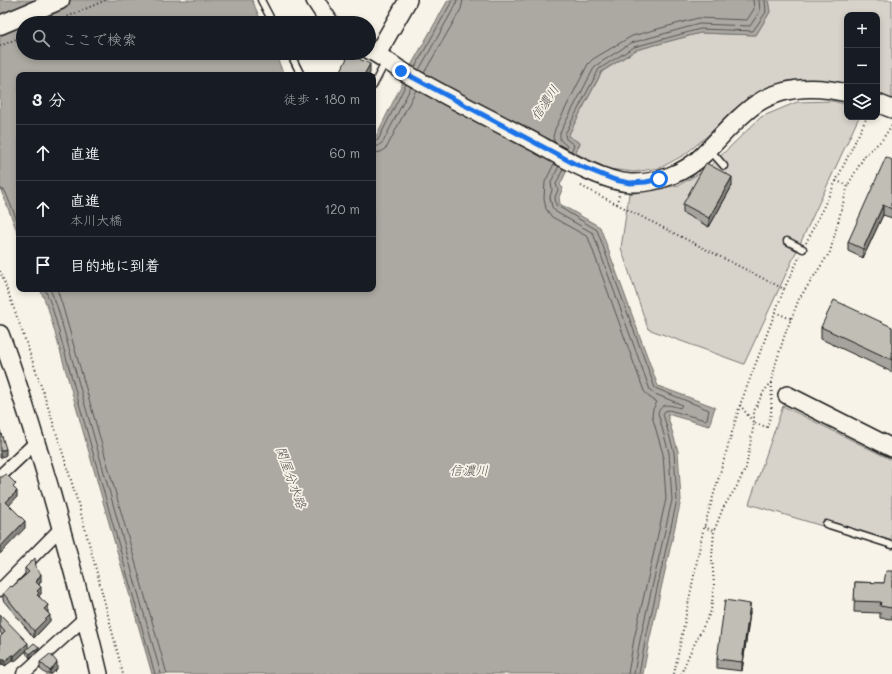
<!DOCTYPE html>
<html lang="ja">
<head>
<meta charset="utf-8">
<style>
	:root { --surface:#171b24; --page:#20242c; --text:#f1f3f6; --muted:#9ea1a6; --line:#363941 }
	body { margin:0; font-family:Mali,"Klee One",sans-serif; background:var(--page); color:var(--text) }
	.controls { position:absolute; right:12px; top:12px; display:grid; overflow:hidden; border-radius:8px; box-shadow:0 2px 6px #0003 }
	.controls button { width:36px; height:36px; display:grid; place-items:center; padding:0; border:0; border-bottom:1px solid var(--line); background:var(--surface); color:var(--text); font:20px sans-serif }
	.stop { position:absolute; width:12px; height:12px; margin:-9px; border:3px solid #1a73e8; border-radius:50%; background:#fff }
	.stop.end { background:#1a73e8; border-color:#fff; box-shadow:0 1px 4px #0008 }
	.list { margin:0; padding:0; list-style:none }
	h2 { display:flex; justify-content:space-between; align-items:center; height:52px; margin:0; padding:0 16px; font-size:17px }
	h2 small { font-size:13px; font-weight:400; color:var(--muted) }
	.list li { display:grid; grid-template-columns:26px 1fr auto; gap:12px; align-items:center; box-sizing:border-box; height:56px; padding:0 16px; border-top:1px solid var(--line) }
	.list b { display:block; font-size:15px; white-space:nowrap }
	.list p { margin:0; font-size:13px; white-space:nowrap; color:var(--muted) }
	.list em { font-size:13px; font-style:normal; color:var(--muted) }
	.icon { flex:none; width:22px; height:22px; fill:none; stroke:currentColor; stroke-width:2; stroke-linecap:round; stroke-linejoin:round }
	.map { position:relative; flex:none; width:892px; height:674px; overflow:hidden }
	.search { position:absolute; background:var(--surface); box-shadow:0 2px 6px #0003; left:16px; top:16px; width:360px; height:44px; display:flex; align-items:center; gap:10px; box-sizing:border-box; padding:0 14px; border-radius:22px; color:var(--muted); font-size:15px }
	.panel { position:absolute; background:var(--surface); box-shadow:0 2px 6px #0003; left:16px; top:72px; width:360px; height:220px; border-radius:8px }
	.map>svg:first-child { display:block }
	.green { fill:#d7d3cb; stroke:#7a7874 }
	.water { fill:#aca9a2; stroke:#72716c }
	.lines { fill:none; stroke-linecap:round; stroke-linejoin:round }
	.shore { stroke:#565452; stroke-width:1 }
	.lane-casing { stroke:#1c1c1c; stroke-width:9 }
	.street-casing { stroke:#1c1c1c; stroke-width:15 }
	.secondary-casing { stroke:#1c1c1c; stroke-width:20 }
	.primary-casing { stroke:#1c1c1c; stroke-width:21 }
	.path { stroke:#1c1c1c; stroke-width:2; stroke-dasharray:1 3; stroke-linecap:butt }
	.lane { stroke:#f7f3e8; stroke-width:6 }
	.street { stroke:#f7f3e8; stroke-width:12 }
	.secondary { stroke:#f7f3e8; stroke-width:17 }
	.primary { stroke:#f7f3e8; stroke-width:18 }
	.wall { fill:#a5a39c; stroke:#1c1c1c }
	.shaded-wall { fill:#86857f; stroke:#1c1c1c }
	.building { fill:#c0beb5; stroke:#1c1c1c }
	.route { stroke:#1a73e8; stroke-width:5 }
	.labels { text-anchor:middle; dominant-baseline:central; stroke-width:3.5; stroke-linejoin:round; paint-order:stroke }
	.water-label { font-size:13px; font-style:italic; fill:#565452; stroke:#f7f3e8 }
</style>
</head>
<body>
<div class="map">
<svg width="892" height="674" viewBox="0 0 892 674">
	<rect width="100%" height="100%" fill="#f7f3e8"/>
	<filter id="ink" filterUnits="userSpaceOnUse"><feTurbulence type="fractalNoise" baseFrequency=".025" numOctaves="2"/><feDisplacementMap in="SourceGraphic" scale="8" xChannelSelector="R" yChannelSelector="G"/><feConvolveMatrix kernelMatrix="1 2 1 2 8 2 1 2 1" color-interpolation-filters="sRGB"/></filter>
	<g filter="url(#ink)">
		<g class="green">
			<path d="M768,0H892V100L877,95V15H847V85L813,80L782,86L753,98L732,111L705,138L684,155L660,168L634,172L609,169L575,153L580,143L568,136L602,72L636,50L700,33L756,35L770,12Z"/>
			<path d="M833,101L847,105V117H859L744,364L648,329L621,248L629,194L679,185L707,169L761,117L797,102Z"/>
			<path d="M783,406L892,460V547L749,504Z"/>
		</g>
		<g class="water">
			<path d="M0,0H252L262,23H23V53H275L284,75H19V236L0,188Z"/>
			<path d="M448,0H768L770,12L756,35L700,33L636,50L602,71L568,136L580,143L560,185L563,188L559,197L560,204L600,227L658,386L715,407L709,426L667,414L678,451L681,500L649,642L643,674H152L48,308L40,289H373V142L413,62Z"/>
		</g>
		<g class="lines">
			<g class="shore">
				<path d="M415,67L451,3V0"/>
				<path d="M419,70L455,6L457,0"/>
				<path d="M424,73L461,9L463,0"/>
				<path d="M373,142L378,140L406,84"/>
				<path d="M555,143L553,137L555,129L588,64L593,59L632,36L698,18L747,20L754,9L753,0"/>
				<path d="M373,147L378,146L383,142L411,87"/>
				<path d="M567,149V146L560,140V133L595,66L631,43L699,24L750,26L760,11L759,0"/>
				<path d="M571,152L574,145L566,139L565,134L599,69L634,47L700,29L753,31L766,12L765,0"/>
				<path d="M373,153L381,152L387,147L416,90"/>
				<path d="M554,164L545,182L544,198L546,209L552,217L588,237L644,391L649,397L657,402L653,409L652,416L663,454L666,499L634,639L628,674"/>
				<path d="M559,166L551,182L552,190L550,197L552,207L556,212L593,233L650,390L655,394L680,404L682,405L680,408C670,405 662,402 658,413L669,453L672,500L640,640L634,674"/>
				<path d="M563,169L556,184L558,190L555,197L556,205L597,230L655,388L709,410L707,419L705,420L669,410L665,411L663,414L674,452L677,500L645,642L639,674"/>
				<path d="M0,188L5,191L19,225"/>
				<path d="M45,289L52,307L155,674"/>
				<path d="M50,289L57,306L161,674"/>
				<path d="M57,289L62,304L167,674"/>
			</g>
			<defs>
				<g id="lane">
					<path d="M261,0L273,23"/>
					<path d="M290,53L301,75"/>
					<path d="M373,86L386,61"/>
					<path d="M710,150L724,166"/>
					<path d="M787,241L803,249"/>
					<path d="M826,524L892,545"/>
				</g>
				<g id="street">
					<path d="M0,476L36,442"/>
					<path d="M0,590L61,528"/>
					<path d="M23,674L86,617"/>
				</g>
				<g id="secondary">
					<path d="M315,0L330,23"/>
					<path d="M369,50C381,56 391,64 402,71C446,97 493,120 538,144C563,158 602,181 630,183C656,184 686,173 704,154C721,137 736,118 756,104C783,86 817,86 847,93"/>
					<path d="M377,54L408,0"/>
					<path d="M877,103L892,109"/>
					<path d="M0,334C20,386 35,439 51,492C68,553 85,613 99,674"/>
					<path d="M787,395L892,448"/>
				</g>
				<path id="primary" d="M0,25L60,0"/>
			</defs>
			<use href="#lane" class="lane-casing"/>
			<use href="#street" class="street-casing"/>
			<use href="#secondary" class="secondary-casing"/>
			<use href="#primary" class="primary-casing"/>
			<g class="path">
				<path d="M53,23L106,0"/>
				<path d="M0,46L23,36"/>
				<path d="M836,181L848,185"/>
				<path d="M581,186L784,289L800,256"/>
				<path d="M617,204L619,194"/>
				<path d="M806,243L867,117"/>
				<path d="M0,271C31,353 59,437 83,521C97,572 110,623 123,674"/>
				<path d="M775,312L791,319"/>
				<path d="M740,405L754,423L767,427L771,414L772,383"/>
				<path d="M704,527L714,531"/>
				<path d="M674,674L703,531L740,405L784,289"/>
				<path d="M681,674L689,655L711,611L714,585L712,557L714,531L723,508L737,486L746,468L754,423V411L764,391L772,382L775,366L785,334L799,299L830,252L848,185L865,155L882,140L892,125"/>
			</g>
			<use href="#lane" class="lane"/>
			<use href="#street" class="street"/>
			<use href="#secondary" class="secondary"/>
			<use href="#primary" class="primary"/>
		</g>
		<g class="wall">
			<path d="M892,160V218L883,215L863,258L848,251V242Z"/>
			<path d="M732,186L709,227L683,213V204Z"/>
			<path d="M821,327H892V372L821,339Z"/>
			<path d="M25,568H36L41,581L39,585L41,594L39,596L48,612L50,621L34,638L3,600V593L12,587L25,575Z"/>
			<path d="M892,571V619L880,618V613L854,612L855,582L884,583Z"/>
			<path d="M750,613L742,671L717,668V659Z"/>
			<path d="M0,614L28,648L39,650L30,658L26,653V651L14,662L13,660L5,666L3,664L1,666L0,665V637L2,635L0,632Z"/>
			<path d="M40,662L57,669L52,674H46L40,669Z"/>
		</g>
		<g class="shaded-wall">
			<path d="M370,64V73L369,75H364Z"/>
			<path d="M732,177V186L709,227V218Z"/>
			<path d="M883,205V215L863,258V249Z"/>
			<path d="M6,449V455L0,458V451Z"/>
			<path d="M17,491V497L6,509V502Z"/>
			<path d="M25,521V528L0,554V547Z"/>
			<path d="M41,574V581L36,589V582Z"/>
			<path d="M41,587V594L39,596L37,601V591Z"/>
			<path d="M750,604V613L742,671V662Z"/>
			<path d="M48,605V612L44,616V609Z"/>
			<path d="M50,615V621L34,638V631Z"/>
			<path d="M28,643V649L14,662V656Z"/>
			<path d="M39,647V650L30,658V654Z"/>
			<path d="M13,654V660L5,666V661Z"/>
			<path d="M3,658V664L1,666V660Z"/>
			<path d="M57,662V669L52,674H50V671Z"/>
		</g>
		<g class="building">
			<path d="M349,54L370,64L364,75H339Z"/>
			<path d="M886,157L892,160V209L883,205L863,249L848,242Z"/>
			<path d="M706,163L732,177L709,218L683,204Z"/>
			<path d="M834,300L892,327V360L821,327Z"/>
			<path d="M0,430L6,449L0,451Z"/>
			<path d="M6,474L16,484L13,487L17,491L6,502L25,521L0,547V477H2Z"/>
			<path d="M35,558L36,568L41,574L36,582L41,587L37,591L39,593L37,595L48,605L44,609L50,615L34,631L3,593L11,586L12,587L29,572L25,568Z"/>
			<path d="M886,571H892V608L880,606L881,602L854,601L855,582L884,583Z"/>
			<path d="M725,600L750,604L742,662L717,659Z"/>
			<path d="M0,614L28,643L14,656L13,654L5,661L3,658L1,660L0,659V637L5,632L0,626Z"/>
			<path d="M34,643L39,647L30,654L26,650Z"/>
			<path d="M50,654L57,662L50,671L40,662Z"/>
		</g>
	</g>
	<g class="lines" filter="url(#ink)">
		<path class="route" d="M401,71L575,164L615,180L630,183L646,182L659,179"/>
	</g>
	<g class="labels">
		<g class="water-label">
			<text transform="translate(544 102) rotate(-56)">信濃川</text>
			<text x="469" y="469">信濃川</text>
			<text transform="translate(292 477) rotate(70)">関屋分水路</text>
		</g>
	</g>
</svg>
<div class="controls">
<button>+</button>
<button>−</button>
<button><svg class="icon" aria-label="layers" viewBox="0 0 24 24"><path d="M12 4l9 5-9 5-9-5zM3 14l9 5 9-5"/></svg></button>
</div>
<div class="stop" style="left:659px;top:179px"></div>
<div class="stop end" style="left:401px;top:71px"></div>
<div class="search"><svg class="icon" aria-label="search" viewBox="0 0 24 24"><circle cx="10" cy="10" r="6"/><path d="M15 15l6 6"/></svg>ここで検索</div>
<section class="panel">
<h2>3 分<small>徒歩 · 180 m</small></h2>
<ul class="list">
<li><svg class="icon" aria-label="ahead" viewBox="0 0 24 24"><path d="M12 20V5M6 11l6-6 6 6"/></svg><div><b>直進</b></div><em>60 m</em></li>
<li><svg class="icon" aria-label="ahead" viewBox="0 0 24 24"><path d="M12 20V5M6 11l6-6 6 6"/></svg><div><b>直進</b><p>本川大橋</p></div><em>120 m</em></li>
<li><svg class="icon" aria-label="arrive" viewBox="0 0 24 24"><path d="M6 21V4h12l-3 4 3 4H6"/></svg><div><b>目的地に到着</b></div></li>
</ul>
</section>
</div>
</body>
</html>
